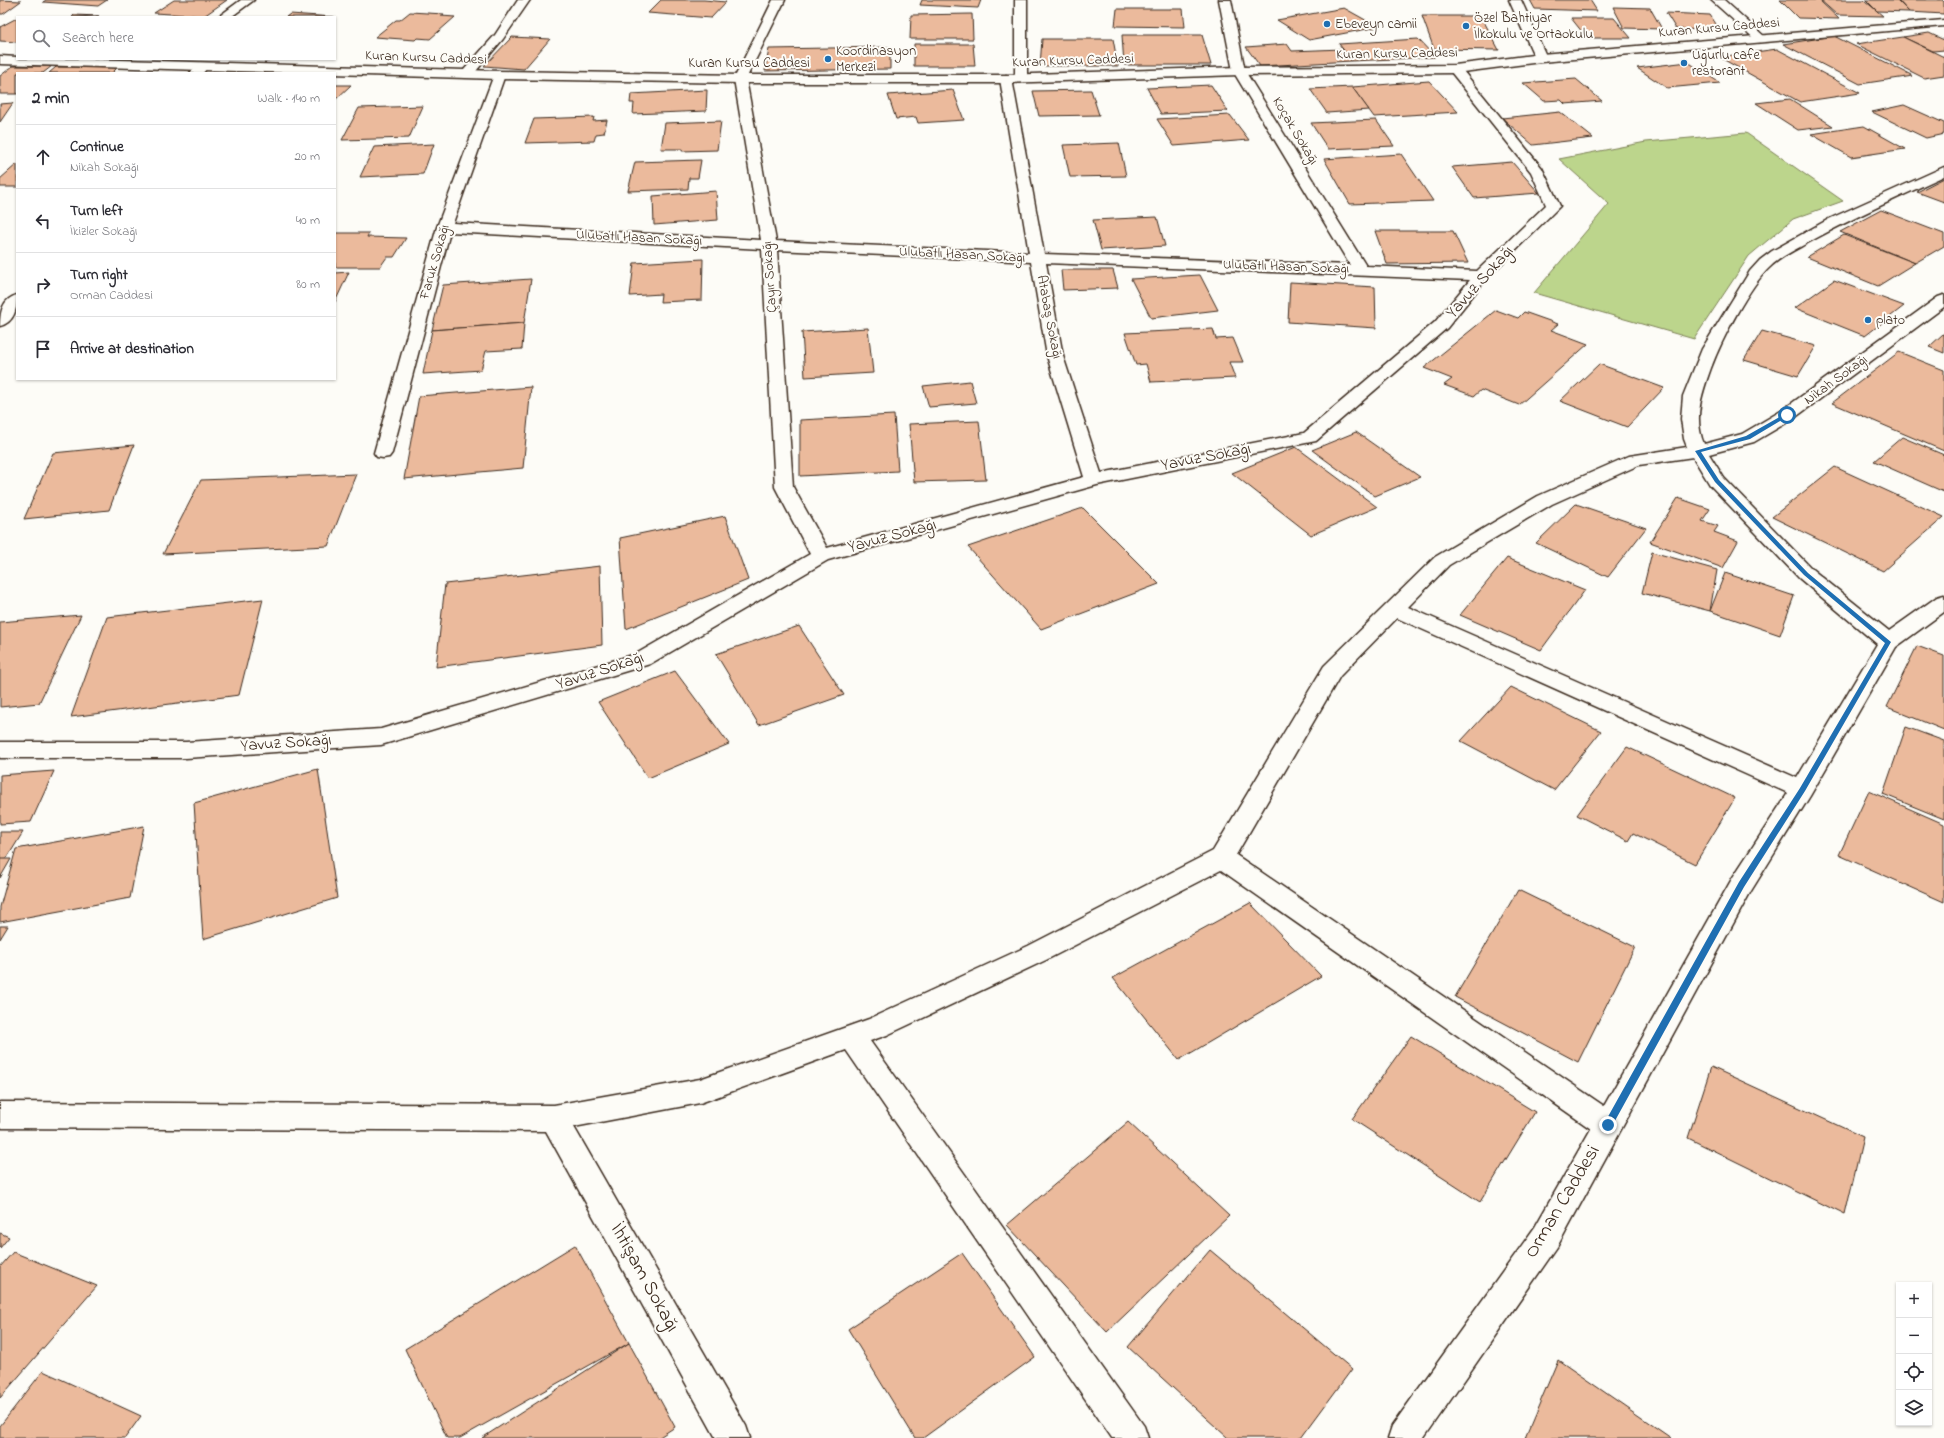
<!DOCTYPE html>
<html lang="en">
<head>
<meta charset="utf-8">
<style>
	:root { --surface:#fff; --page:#f7f7f7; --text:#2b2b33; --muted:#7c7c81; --line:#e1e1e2 }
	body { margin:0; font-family:"Indie Flower",sans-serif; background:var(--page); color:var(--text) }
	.controls { position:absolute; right:12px; bottom:12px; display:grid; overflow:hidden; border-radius:0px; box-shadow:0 1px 3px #0004 }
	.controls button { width:36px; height:36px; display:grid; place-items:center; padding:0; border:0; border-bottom:1px solid var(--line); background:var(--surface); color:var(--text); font:20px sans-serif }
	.stop { position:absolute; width:12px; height:12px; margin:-9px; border:3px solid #1f6fb2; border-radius:50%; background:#fff }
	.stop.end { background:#1f6fb2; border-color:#fff; box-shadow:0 1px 4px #0008 }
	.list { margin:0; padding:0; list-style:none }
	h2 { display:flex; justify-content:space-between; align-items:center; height:52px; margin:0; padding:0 16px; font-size:17px }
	h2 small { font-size:13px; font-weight:400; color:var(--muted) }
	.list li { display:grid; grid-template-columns:26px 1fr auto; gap:12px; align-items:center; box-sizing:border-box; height:64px; padding:0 16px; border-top:1px solid var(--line) }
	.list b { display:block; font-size:15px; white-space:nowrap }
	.list p { margin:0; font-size:13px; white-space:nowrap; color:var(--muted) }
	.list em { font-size:13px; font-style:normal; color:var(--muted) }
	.icon { flex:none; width:22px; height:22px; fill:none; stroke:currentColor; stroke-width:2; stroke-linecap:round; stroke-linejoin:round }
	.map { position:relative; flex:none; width:1944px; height:1438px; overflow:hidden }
	.search { position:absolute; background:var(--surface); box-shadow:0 1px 3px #0004; left:16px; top:16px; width:320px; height:44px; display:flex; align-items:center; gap:10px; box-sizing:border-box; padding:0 14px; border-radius:0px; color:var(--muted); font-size:15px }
	.panel { position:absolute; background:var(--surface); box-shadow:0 1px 3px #0004; left:16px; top:72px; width:320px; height:308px; border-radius:0px }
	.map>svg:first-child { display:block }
	.green { fill:#bcd58c; stroke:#7c8055 }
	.building { fill:#ebba9c; stroke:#3b2a1e }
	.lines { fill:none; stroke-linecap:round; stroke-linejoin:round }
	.minor-casing { stroke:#3b2a1e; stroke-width:3 }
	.major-casing { stroke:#3b2a1e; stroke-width:3 }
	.minor { fill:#fdfcf7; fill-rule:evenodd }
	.major { fill:#fdfcf7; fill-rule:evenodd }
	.route { fill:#1f6fb2 }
	.poi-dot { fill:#1f6fb2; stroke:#fdfcf7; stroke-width:1.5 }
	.labels { text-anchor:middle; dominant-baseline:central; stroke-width:4; stroke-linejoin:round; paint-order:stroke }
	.far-poi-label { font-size:14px; fill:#3b2a1e; stroke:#fdfcf7; text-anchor:start }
	.far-street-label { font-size:14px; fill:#3b2a1e; stroke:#fdfcf7 }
	.street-label { font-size:17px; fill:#3b2a1e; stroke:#fdfcf7 }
	.near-street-label { font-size:20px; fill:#3b2a1e; stroke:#fdfcf7 }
</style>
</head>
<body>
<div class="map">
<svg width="1944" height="1438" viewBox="0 0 1944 1438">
	<rect width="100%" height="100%" fill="#fdfcf7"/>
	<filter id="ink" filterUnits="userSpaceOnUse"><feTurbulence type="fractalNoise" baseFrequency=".025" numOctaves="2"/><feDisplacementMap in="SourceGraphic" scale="8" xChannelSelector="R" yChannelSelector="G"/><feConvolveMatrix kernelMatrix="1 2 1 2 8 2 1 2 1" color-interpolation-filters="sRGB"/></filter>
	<g filter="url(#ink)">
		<path class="green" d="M1746,133L1843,201L1793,219L1749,256L1694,339L1534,293L1609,204L1559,159L1646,142Z"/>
		<g class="building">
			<path d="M0,0L21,1L3,14H0Z"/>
			<path d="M46,0H107L98,6L43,2Z"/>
			<path d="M174,0H227L204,16L154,13Z"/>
			<path d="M661,0H704L726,2L711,18L648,13Z"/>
			<path d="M922,0H981L978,8L920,5Z"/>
			<path d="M1530,0H1590L1597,11L1535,9Z"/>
			<path d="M1780,0H1819L1839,19L1798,18Z"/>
			<path d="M1820,0H1864L1883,16L1837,15Z"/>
			<path d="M1866,0H1897L1909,12L1877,11Z"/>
			<path d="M1898,0H1942L1944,2V14L1909,12Z"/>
			<path d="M1613,7L1650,8L1662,29L1624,28Z"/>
			<path d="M1344,8L1378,27L1309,40L1277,20Z"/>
			<path d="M1117,9H1183L1185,27L1115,26Z"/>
			<path d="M410,12L444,14L441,16L455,17L430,39L417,38L415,40L375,37L396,20H400Z"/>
			<path d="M1666,13L1710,15L1720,30L1676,29Z"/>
			<path d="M290,14L334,17H286Z"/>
			<path d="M972,14L973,39H910L911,15Z"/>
			<path d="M74,15L99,16L72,17Z"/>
			<path d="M1422,16H1481L1499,50L1434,49Z"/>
			<path d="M1571,18H1614L1631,38H1587Z"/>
			<path d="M15,19H17V42L0,41V27Z"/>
			<path d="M1929,33L1944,40V50L1933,51L1903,37Z"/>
			<path d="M1122,35H1202L1211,65H1124Z"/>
			<path d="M1834,36L1913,76L1860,84L1783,44Z"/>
			<path d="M512,37L550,39L524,69L484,66Z"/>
			<path d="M1903,37L1944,57V75L1924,78L1856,44Z"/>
			<path d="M1042,39H1113L1118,66H1040Z"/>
			<path d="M1418,39L1435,57L1352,61L1339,44Z"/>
			<path d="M914,44H973L975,66H914Z"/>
			<path d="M1287,44L1292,51L1342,49L1352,61L1260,66L1246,47Z"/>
			<path d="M890,47V69L765,71L769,49Z"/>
			<path d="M1777,49L1860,93L1800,102L1719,57Z"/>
			<path d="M1688,62L1720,83L1667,88L1637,68Z"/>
			<path d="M13,66H52L43,73H17V94H0V76Z"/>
			<path d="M56,67H118L112,73H49Z"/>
			<path d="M1576,79L1602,101L1565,104L1561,100L1544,101L1523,83Z"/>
			<path d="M1429,81L1458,112L1374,117L1352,87Z"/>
			<path d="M335,85H351L335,100Z"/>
			<path d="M1211,85L1228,111L1161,114L1147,88Z"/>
			<path d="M1352,87L1369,110L1327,113L1310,89Z"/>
			<path d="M707,90L706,111L633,114L634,103H630L631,94Z"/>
			<path d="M953,90L964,120L918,123L916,117L896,119L888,95Z"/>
			<path d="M1091,90L1099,115L1039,116L1033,91Z"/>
			<path d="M1790,99L1833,126L1798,130L1756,103Z"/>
			<path d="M13,103L0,122V104Z"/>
			<path d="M1904,105L1944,123V134L1926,138L1872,112Z"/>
			<path d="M423,106L409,138L342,140L359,108Z"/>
			<path d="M1560,112L1593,138L1533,145L1502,118Z"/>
			<path d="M1230,115L1249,140L1174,146L1157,119Z"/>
			<path d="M594,117L593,121L607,120L604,133L596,134L594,141L525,143L534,119Z"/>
			<path d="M1376,120L1394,146L1328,149L1311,123Z"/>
			<path d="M721,121L717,150L682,151V149H661L665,123Z"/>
			<path d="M1864,126L1905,149L1851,157L1811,134Z"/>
			<path d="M1119,143L1126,176L1070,177L1063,145Z"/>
			<path d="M434,144L423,174L360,177L374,147Z"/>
			<path d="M1401,154L1433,201L1350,204L1324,159Z"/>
			<path d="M701,160L698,178H689L688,189L628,191L635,162Z"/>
			<path d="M1512,162L1539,193L1474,198L1452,167Z"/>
			<path d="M17,164V187H0V179Z"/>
			<path d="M1944,178V202L1917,192Z"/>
			<path d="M716,191L718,220L654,225L653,196Z"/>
			<path d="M1881,210L1944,234V246L1915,263L1840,232Z"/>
			<path d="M1157,217L1165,246L1101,250L1093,220Z"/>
			<path d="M1375,231H1453L1468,263L1387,264Z"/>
			<path d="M335,233H369L367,237L406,238L394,257H387L380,267H335Z"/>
			<path d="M1844,235L1915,263L1878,286L1807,257Z"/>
			<path d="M703,259L702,300L660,302L661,294L630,296L634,263Z"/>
			<path d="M1061,270H1113L1118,288L1063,290Z"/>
			<path d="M349,272L335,302V273Z"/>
			<path d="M1200,275L1218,310L1151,318L1131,279Z"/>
			<path d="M531,279L524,323L432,330L443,285Z"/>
			<path d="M1834,280L1904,306L1865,336L1795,308Z"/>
			<path d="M1290,282L1375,287L1376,328L1288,322Z"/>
			<path d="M1496,310L1518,318L1524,312L1558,324L1551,330L1588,344L1519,405L1481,390L1474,396L1444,385L1452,379L1424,368Z"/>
			<path d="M524,323L522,349L486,351L481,370L423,374L432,330Z"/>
			<path d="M868,328L873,373L805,377L802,332Z"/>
			<path d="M1213,329L1216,339L1233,338L1243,362H1229L1235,378L1151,382L1146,364L1136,365L1125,333Z"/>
			<path d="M1762,331L1816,346L1798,376L1744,360Z"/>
			<path d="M1944,333V353L1929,347Z"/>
			<path d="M1899,352L1944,370V451L1832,403Z"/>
			<path d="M1599,364L1664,388L1627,427L1560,401Z"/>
			<path d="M970,381L976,403L929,407L923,386Z"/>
			<path d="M531,387L523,468L404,479L419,396Z"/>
			<path d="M894,415L898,471L800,476V420Z"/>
			<path d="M979,421L986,480L914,482L909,424Z"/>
			<path d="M1356,432L1420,477L1375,496L1312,450Z"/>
			<path d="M1902,437L1944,455V492L1874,461Z"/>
			<path d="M134,445L109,510L24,519L53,453Z"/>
			<path d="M1296,447L1377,507L1311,535L1232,473Z"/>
			<path d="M1835,467L1944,517L1883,571L1772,517Z"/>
			<path d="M356,474L328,546L163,554L201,480Z"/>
			<path d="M1678,498L1710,509L1702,521L1718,526L1714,532L1738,541L1723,568L1650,542Z"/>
			<path d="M1576,504L1646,528L1608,577L1536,543Z"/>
			<path d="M1083,508L1159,584L1041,629L968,547Z"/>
			<path d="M725,516L748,580L626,629L620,538Z"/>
			<path d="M1652,552L1717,570L1710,611L1642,593Z"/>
			<path d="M1507,558L1585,590L1541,650L1460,615Z"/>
			<path d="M600,566L602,645L436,667L445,584Z"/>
			<path d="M1725,573L1794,596L1780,635L1710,611Z"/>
			<path d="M263,599L239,695L71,717L107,617Z"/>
			<path d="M81,615L39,703L0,707V622Z"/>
			<path d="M799,626L844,695L759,725L716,654Z"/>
			<path d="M1917,646L1944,656V730L1887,707Z"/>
			<path d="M675,671L729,744L648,778L598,702Z"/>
			<path d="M1511,687L1601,731L1554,790L1461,741Z"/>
			<path d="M1906,727L1944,741V819L1883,794Z"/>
			<path d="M1627,747L1735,798L1695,864L1633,833L1628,841L1577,815Z"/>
			<path d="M318,769L337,898L203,939L194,803Z"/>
			<path d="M54,771L31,822L0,824V775Z"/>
			<path d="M1869,791L1944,824V902L1839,855Z"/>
			<path d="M144,826L130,898L0,922V907L16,849Z"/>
			<path d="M0,832H23L7,858H0Z"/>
			<path d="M0,859H11L0,878Z"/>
			<path d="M1518,890L1635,947L1578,1062L1455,997Z"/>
			<path d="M1250,903L1321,976L1179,1060L1113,978Z"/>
			<path d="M0,926H8L0,939Z"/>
			<path d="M1411,1036L1535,1112L1480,1202L1352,1119Z"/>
			<path d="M1711,1067L1863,1137L1845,1215L1688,1138Z"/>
			<path d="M1128,1122L1229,1216L1107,1332L1007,1225Z"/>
			<path d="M0,1233L9,1237L0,1248Z"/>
			<path d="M575,1245L629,1343L460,1438H447L405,1349Z"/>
			<path d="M1210,1250L1352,1369L1301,1438H1228L1128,1347Z"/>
			<path d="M13,1252L97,1286L0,1398V1267Z"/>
			<path d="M962,1253L1035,1357L923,1438H915L848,1329Z"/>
			<path d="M629,1343L675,1427L658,1438H482Z"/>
			<path d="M1558,1360L1671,1438H1525Z"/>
			<path d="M43,1371L141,1416L125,1438H0V1426Z"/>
		</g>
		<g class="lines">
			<defs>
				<g id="minor">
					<path d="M241,0H254L231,17H218Z"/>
					<path d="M518,0H530L503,39L471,77H463L461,74L463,71L495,35Z"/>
					<path d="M773,0H785L746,79L776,241L1029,253L1000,79L1006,75L1012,79L1044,254L1350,265L1233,71L1219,0H1231L1245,71L1366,266L1477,271L1546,205L1531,172L1451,72L1449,69L1451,66H1459L1542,168L1560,206L1486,279L1447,328L1316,441L1097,485L828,560L650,664L381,745L186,758H0V742H186L381,729L636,654L810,554L775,487L762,249L450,232L392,453L389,457L383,458L377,457L374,453L437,227L495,72L499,71L505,75L453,223L761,240L734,79ZM777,250L1031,262L1047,356L1084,477L827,548L793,487ZM1046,263L1470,280L1435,322L1304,433L1101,473L1063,356Z"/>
					<path d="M1015,0H1027V78L1021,82L1015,78Z"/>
					<path d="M1509,0H1521L1547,58L1545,61H1537L1535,58Z"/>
					<path d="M1711,0H1724L1765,37L1767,39L1765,41H1757Z"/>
					<path d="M201,64L207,68L203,73H190L197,65Z"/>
					<path d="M1944,167V176C1899,197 1854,217 1811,241C1797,249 1781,256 1770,267C1749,286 1721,341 1711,368C1702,393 1693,418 1704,444L1742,434L1781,411L1938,297L1944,295V307L1793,419L1754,442L1709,454L1724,478L1813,570L1889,631L1937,597L1944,595V612L1896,647L1810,796L1751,891L1557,1247L1424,1438H1388L1392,1426L1535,1227L1591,1129L1221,870L1046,960L887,1035L870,1041L1144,1426L1148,1438H1112L846,1050L700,1103L574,1127L746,1426L750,1438H716L546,1131L0,1128V1102L554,1105L700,1079L869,1019L1028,946L1213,851L1324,666L1435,557L1538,496L1629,456L1687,447L1684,439L1681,419L1683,396L1702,349L1750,271L1760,260L1772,251L1829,219ZM1693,457L1710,485L1799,578L1877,644L1797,778L1408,607L1449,565L1552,504L1639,465ZM1397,618L1788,793L1733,877L1604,1106L1236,855L1340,676Z"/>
					<path d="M17,295C17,308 15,322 0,326C0,313 2,299 17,295Z"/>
				</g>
				<path id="major" d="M1944,20V26L1541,62L1455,73L1239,75L1006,83H740L499,79L0,64V56L17,57V59H87L499,71L740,75H1006L1239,67L1455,65L1541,54Z"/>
			</defs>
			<use href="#minor" class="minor-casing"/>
			<use href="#major" class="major-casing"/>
			<use href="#minor" class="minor"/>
			<use href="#major" class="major"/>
		</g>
	</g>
	<path class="route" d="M1785,414L1790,415L1750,439L1701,452L1719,480L1808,573L1891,642L1805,791L1744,887L1611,1128L1608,1129L1605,1128V1122L1739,882L1800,788L1885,643L1804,575L1715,482L1695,451L1746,436Z"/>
	<g class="poi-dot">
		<circle cx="1327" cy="24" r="4"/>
		<circle cx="1466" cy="26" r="4"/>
		<circle cx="828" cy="59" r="4"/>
		<circle cx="1684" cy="63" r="4"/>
		<circle cx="1868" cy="320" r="4"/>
	</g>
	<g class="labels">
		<g class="far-poi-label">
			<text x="1474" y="18">Özel Bahtiyar<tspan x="1474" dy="16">İlkokulu ve Ortaokulu</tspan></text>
			<text x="1335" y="24">Ebeveyn camii</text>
			<text x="836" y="51">Koordinasyon<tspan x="836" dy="16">Merkezi</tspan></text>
			<text x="1692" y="55">Uğurlu cafe<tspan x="1692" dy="16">restorant</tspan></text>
			<text x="1876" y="320">plato</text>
		</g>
		<g class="far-street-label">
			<text transform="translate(1719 28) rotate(-5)">Kuran Kursu Caddesi</text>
			<text transform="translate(1397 54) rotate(-1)">Kuran Kursu Caddesi</text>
			<text transform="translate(426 58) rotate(2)">Kuran Kursu Caddesi</text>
			<text transform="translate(1073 61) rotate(-2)">Kuran Kursu Caddesi</text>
			<text x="749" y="63">Kuran Kursu Caddesi</text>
			<text transform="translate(1295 131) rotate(59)">Koçak Sokağı</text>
			<text transform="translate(639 238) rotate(3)">Ulubatlı Hasan Sokağı</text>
			<text transform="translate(962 255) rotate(3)">Ulubatlı Hasan Sokağı</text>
			<text transform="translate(435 262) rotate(-74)">Faruk Sokağı</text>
			<text transform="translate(1286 267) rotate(2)">Ulubatlı Hasan Sokağı</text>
			<text transform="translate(770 277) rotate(-94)">Çayır Sokağı</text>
			<text transform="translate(1049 317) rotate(79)">Atabaş Sokağı</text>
			<text transform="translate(1836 380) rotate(-36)">Nikah Sokağı</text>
		</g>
		<g class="street-label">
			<text transform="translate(1480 282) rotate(-48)">Yavuz Sokağı</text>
			<text transform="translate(1206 457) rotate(-11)">Yavuz Sokağı</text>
			<text transform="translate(892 536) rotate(-15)">Yavuz Sokağı</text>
			<text transform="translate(600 671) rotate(-18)">Yavuz Sokağı</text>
			<text transform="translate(286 743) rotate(-4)">Yavuz Sokağı</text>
		</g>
		<g class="near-street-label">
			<text transform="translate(1563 1202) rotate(-59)">Orman Caddesi</text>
			<text transform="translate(644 1278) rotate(61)">İhtişam Sokağı</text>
		</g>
	</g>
</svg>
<div class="controls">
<button>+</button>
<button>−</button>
<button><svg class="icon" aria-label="locate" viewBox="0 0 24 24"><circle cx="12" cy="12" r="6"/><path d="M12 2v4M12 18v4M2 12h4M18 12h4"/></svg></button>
<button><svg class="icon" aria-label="layers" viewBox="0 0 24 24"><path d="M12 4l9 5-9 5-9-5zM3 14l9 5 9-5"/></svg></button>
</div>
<div class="stop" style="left:1787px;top:415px"></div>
<div class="stop end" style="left:1608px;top:1125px"></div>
<div class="search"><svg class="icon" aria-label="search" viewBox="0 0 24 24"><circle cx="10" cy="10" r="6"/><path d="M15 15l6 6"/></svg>Search here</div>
<section class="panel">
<h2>2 min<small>Walk · 140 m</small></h2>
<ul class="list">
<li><svg class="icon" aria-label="ahead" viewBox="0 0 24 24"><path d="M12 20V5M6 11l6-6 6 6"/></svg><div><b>Continue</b><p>Nikah Sokağı</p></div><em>20 m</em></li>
<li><svg class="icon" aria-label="left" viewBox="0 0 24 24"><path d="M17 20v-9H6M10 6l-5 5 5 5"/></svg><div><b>Turn left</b><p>İkizler Sokağı</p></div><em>40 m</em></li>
<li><svg class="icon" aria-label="right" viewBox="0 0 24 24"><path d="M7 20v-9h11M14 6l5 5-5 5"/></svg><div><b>Turn right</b><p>Orman Caddesi</p></div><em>80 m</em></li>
<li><svg class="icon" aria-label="arrive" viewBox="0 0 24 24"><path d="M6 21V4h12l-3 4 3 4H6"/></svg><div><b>Arrive at destination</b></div></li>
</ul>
</section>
</div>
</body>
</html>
